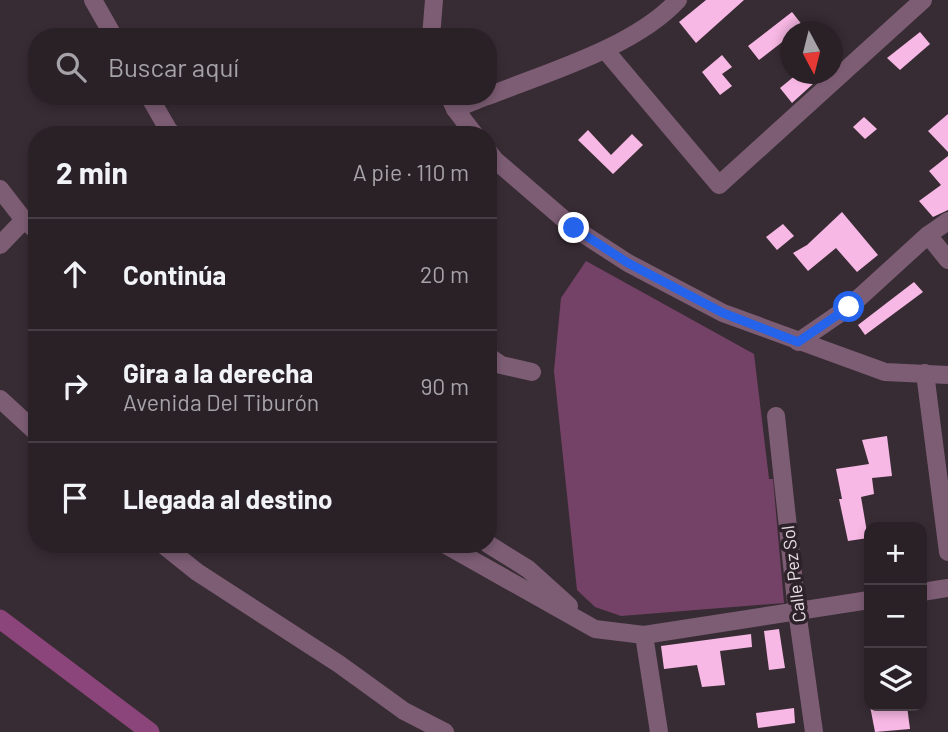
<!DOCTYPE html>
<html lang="es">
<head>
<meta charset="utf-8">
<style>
	:root { --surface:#2a2127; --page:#362e33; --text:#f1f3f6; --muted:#a5a3a7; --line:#463e44 }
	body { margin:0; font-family:Barlow,sans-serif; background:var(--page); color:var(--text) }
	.controls { position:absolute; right:21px; bottom:21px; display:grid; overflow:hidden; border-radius:14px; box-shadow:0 4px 10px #0003 }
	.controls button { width:63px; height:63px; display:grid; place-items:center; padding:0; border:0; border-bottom:2px solid var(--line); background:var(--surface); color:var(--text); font:35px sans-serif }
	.compass { position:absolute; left:780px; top:21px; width:63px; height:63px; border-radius:50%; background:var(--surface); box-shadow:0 4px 10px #0003; rotate:173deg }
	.stop { position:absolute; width:21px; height:21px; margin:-16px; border:5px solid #2563eb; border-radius:50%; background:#fff }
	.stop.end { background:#2563eb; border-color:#fff; box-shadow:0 2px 7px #0008 }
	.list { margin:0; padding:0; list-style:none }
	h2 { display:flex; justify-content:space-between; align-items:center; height:91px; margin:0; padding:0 28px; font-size:30px }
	h2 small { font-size:23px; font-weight:400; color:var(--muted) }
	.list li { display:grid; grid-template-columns:46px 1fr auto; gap:21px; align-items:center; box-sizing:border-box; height:112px; padding:0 28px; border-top:2px solid var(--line) }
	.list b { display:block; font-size:26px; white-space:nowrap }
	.list p { margin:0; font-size:23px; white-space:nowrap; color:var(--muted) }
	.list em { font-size:23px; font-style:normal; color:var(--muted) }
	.icon { flex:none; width:38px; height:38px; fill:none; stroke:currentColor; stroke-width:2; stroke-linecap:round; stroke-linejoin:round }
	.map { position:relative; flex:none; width:948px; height:732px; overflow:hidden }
	.search { position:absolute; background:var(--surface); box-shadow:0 4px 10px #0003; left:28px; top:28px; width:469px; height:77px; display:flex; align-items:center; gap:18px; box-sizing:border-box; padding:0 24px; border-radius:28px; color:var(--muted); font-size:26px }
	.panel { position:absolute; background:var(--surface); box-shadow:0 4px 10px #0003; left:28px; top:126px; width:469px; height:427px; border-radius:28px }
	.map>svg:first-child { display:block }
	.green { fill:#754267 }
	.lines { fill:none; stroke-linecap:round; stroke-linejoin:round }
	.canal { stroke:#8c457a; stroke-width:19 }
	.building { fill:#f8b8e5 }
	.minor { stroke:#7d5d74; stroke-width:18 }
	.route { stroke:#2563eb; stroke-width:9 }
	.labels { text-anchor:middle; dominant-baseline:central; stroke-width:7; stroke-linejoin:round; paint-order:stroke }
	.street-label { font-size:18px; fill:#e7dfe4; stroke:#2e222a }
</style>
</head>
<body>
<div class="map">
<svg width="948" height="732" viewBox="0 0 948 732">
	<rect width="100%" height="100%" fill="#382c34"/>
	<path class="green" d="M586,261L754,354L769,479H773L784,603L621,616L595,607L577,590L554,371L561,298Z"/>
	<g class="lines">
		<path class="canal" d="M0,619L150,732"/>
	</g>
	<g class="building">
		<path d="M706,0H744L696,43L679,22Z"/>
		<path d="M792,12L803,26L796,32H790V36L759,60L748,46Z"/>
		<path d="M920,32L930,44L900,70L887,58Z"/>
		<path d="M722,55L732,67L722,74L732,86L720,95L702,72Z"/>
		<path d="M797,74H806L814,83L792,103L780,88Z"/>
		<path d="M948,114V152L928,131Z"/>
		<path d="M864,117L877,129L865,139L853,127Z"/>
		<path d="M588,130L611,155L632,134L643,145L613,174L578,140Z"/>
		<path d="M948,156V210L933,217L919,201L941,185L929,171Z"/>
		<path d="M842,212L878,255L857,272L836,248L808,271L793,253L807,245Z"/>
		<path d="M783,224L794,236L777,250L766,237Z"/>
		<path d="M914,282L923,292L865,335L858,325Z"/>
		<path d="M887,436L892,476L872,478L874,494L861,497L868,538L848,541L839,499H842L836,469L869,464L862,440Z"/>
		<path d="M779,629L785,668L769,670L764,631Z"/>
		<path d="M751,634L752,647L720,651L725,685L702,687L697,665L664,669L661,646Z"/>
		<path d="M870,706H907L910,729L875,732Z"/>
		<path d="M794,708L795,723L758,728L756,713Z"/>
	</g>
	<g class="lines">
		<g class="minor">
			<path d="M93,0L114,37"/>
			<path d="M431,37L434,0"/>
			<path d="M605,50L719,185L923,0"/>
			<path d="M149,96L169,131L175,135"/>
			<path d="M449,96L455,109L475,135"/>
			<path d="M488,96C548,72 635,47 678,0"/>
			<path d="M455,109L487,96"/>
			<path d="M488,151L495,160L574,228L628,263L723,313L885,372L948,375"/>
			<path d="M0,189L24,220L37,231"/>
			<path d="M928,235L948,260"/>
			<path d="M0,245L24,220L35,218"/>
			<path d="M798,342L849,307L928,235L948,221"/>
			<path d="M488,356L501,365L532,372"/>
			<path d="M925,373L948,552"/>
			<path d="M0,399L37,433"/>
			<path d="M776,416L797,611L814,732"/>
			<path d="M162,544L197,572L339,664L404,711L445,732"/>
			<path d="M444,544L595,629L644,635L869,600"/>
			<path d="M488,544L528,569L569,606"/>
			<path d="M922,592L948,588"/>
			<path d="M644,635L659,732"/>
		</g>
	</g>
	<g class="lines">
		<path class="route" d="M574,228L628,263L723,313L798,342L849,307"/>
	</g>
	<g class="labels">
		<g class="street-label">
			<text transform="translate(793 574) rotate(-97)">Calle Pez Sol</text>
		</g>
	</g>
</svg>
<div class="controls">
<button>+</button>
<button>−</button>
<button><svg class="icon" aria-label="layers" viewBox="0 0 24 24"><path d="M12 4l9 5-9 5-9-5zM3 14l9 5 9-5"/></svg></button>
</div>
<svg class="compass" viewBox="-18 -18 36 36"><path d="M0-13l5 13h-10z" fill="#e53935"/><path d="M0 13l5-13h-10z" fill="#a5a3a7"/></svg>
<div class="stop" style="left:849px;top:307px"></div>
<div class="stop end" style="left:574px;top:228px"></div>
<div class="search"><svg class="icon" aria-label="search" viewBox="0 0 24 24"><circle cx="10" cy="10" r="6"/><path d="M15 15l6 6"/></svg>Buscar aquí</div>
<section class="panel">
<h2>2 min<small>A pie · 110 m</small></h2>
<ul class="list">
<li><svg class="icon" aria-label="ahead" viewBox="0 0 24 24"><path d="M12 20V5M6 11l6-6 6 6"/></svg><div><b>Continúa</b></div><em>20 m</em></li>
<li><svg class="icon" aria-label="right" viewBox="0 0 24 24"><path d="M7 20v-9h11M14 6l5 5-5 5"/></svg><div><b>Gira a la derecha</b><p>Avenida Del Tiburón</p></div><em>90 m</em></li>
<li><svg class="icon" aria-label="arrive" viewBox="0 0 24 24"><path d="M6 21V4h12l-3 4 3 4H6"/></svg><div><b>Llegada al destino</b></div></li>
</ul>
</section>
</div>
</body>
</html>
